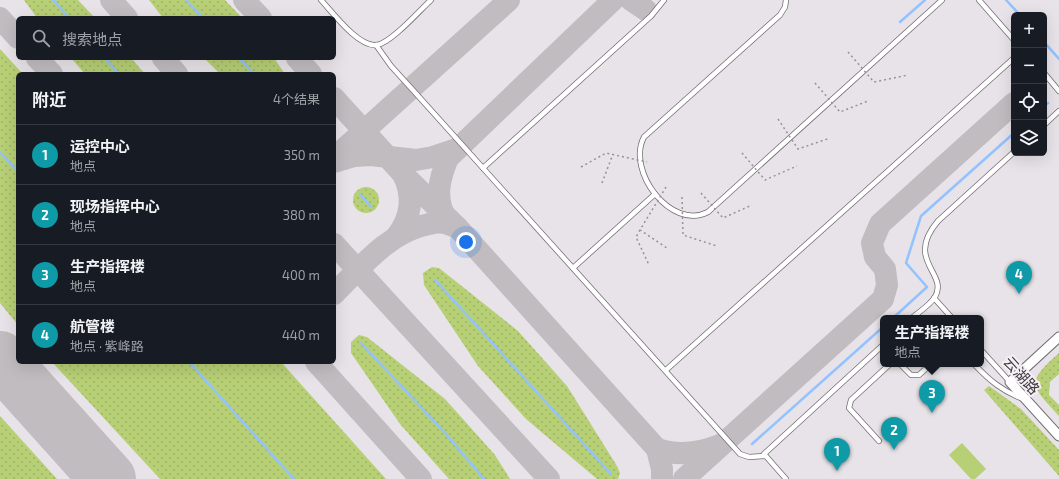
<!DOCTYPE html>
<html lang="zh">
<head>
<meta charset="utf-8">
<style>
	:root { --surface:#171b24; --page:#242831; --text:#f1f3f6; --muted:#9ea1a6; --line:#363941; --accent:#b9aa9a }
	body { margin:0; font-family:"Exo 2","Noto Sans SC",sans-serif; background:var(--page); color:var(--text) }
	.controls { position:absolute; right:12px; top:12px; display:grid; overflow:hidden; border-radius:6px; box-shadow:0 4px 16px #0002 }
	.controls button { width:36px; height:36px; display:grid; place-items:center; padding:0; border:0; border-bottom:1px solid var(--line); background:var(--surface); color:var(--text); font:20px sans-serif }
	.you { position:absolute; left:466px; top:242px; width:14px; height:14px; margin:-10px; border:3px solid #fff; border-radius:50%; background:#1a73e8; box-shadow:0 0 0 6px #1a73e833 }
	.badge { display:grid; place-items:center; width:26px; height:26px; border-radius:50%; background:var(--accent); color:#fff; font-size:13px; font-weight:700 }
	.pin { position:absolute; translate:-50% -33px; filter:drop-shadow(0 1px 2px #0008) }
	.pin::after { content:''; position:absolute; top:21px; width:14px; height:12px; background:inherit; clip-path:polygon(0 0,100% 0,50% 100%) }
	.popup { position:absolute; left:880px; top:315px; width:104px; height:52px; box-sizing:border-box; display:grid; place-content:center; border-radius:6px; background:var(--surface); filter:drop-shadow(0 1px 3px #0005); font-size:13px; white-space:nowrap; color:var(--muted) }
	.popup b { font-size:15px; color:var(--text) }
	.popup::after { content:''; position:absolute; left:50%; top:100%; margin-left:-8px; border:8px solid transparent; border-top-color:var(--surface) }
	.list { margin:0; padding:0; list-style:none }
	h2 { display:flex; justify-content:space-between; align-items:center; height:52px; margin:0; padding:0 16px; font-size:17px }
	h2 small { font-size:13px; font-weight:400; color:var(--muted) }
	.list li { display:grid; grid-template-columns:26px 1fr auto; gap:12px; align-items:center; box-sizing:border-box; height:60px; padding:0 16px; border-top:1px solid var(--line) }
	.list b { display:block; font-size:15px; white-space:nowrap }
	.list p { margin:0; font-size:13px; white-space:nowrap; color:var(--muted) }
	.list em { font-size:13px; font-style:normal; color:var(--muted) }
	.icon { flex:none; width:22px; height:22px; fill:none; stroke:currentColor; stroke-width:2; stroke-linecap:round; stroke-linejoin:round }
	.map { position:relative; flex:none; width:1059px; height:479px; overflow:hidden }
	.search { position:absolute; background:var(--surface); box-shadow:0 4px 16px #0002; left:16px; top:16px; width:320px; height:44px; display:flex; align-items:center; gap:10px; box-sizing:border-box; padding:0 14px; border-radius:6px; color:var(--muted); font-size:15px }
	.panel { position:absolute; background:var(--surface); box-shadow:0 4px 16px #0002; left:16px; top:72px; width:320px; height:292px; border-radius:6px }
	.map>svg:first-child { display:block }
	.grass { fill:url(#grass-dots) }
	.pitch { fill:#b7cf75 }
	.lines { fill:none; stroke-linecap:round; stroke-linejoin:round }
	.stream { stroke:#92c2ff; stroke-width:2.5 }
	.taxiway { stroke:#c0bcc0; stroke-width:22 }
	.runway { stroke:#c0bcc0; stroke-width:56 }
	.service-casing { stroke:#726e72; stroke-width:6 }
	.minor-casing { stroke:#726e72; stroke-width:11 }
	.path { stroke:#959295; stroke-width:1.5; stroke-dasharray:2 3; stroke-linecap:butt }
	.service { stroke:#fff; stroke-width:4.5 }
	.minor { stroke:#fff; stroke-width:9 }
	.path-bridge { stroke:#959295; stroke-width:1.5; stroke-dasharray:2 3; stroke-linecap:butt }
	.labels { text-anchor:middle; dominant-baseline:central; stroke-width:4; stroke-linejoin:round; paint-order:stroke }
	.street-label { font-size:15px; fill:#3b3a3b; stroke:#f5f0f5 }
</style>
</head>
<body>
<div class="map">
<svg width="1059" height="479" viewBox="0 0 1059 479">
	<defs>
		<pattern id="grass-dots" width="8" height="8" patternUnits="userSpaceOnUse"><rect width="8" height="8" fill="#b7cf75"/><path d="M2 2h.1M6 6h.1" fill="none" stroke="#9eb266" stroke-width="1.8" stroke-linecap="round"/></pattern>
	</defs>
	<rect width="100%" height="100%" fill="#e8e3e8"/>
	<g class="grass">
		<path d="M24,0H78L95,18H37Z"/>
		<path d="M149,0H225L242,18H163Z"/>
		<path d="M0,49L23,74H18V325L0,303Z"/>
		<path d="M71,58H131L145,74H85Z"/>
		<path d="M204,58H274L285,74H220Z"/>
		<circle cx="366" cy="200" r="13"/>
		<path d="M432,267L439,268L518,331L567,386L617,466L620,473L618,479H597L526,419L478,366L424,285L423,273Z"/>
		<path d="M359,335L367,337L445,399L495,455L510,479H449L400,424L351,353V342Z"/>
		<path d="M1059,353V374L1050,382L1049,395L1059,405V416C1031,385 1025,383 1059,353Z"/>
		<path d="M52,362H281L386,479H160Z"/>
		<path d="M989,386L1021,409L1059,450V476L984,390Z"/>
		<path d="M0,416L57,479H0Z"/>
	</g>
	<path class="pitch" d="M962,443L986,469L975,479H971L949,455Z"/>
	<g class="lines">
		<g class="stream">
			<path d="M53,0L69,18"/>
			<path d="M186,0L203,18"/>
			<path d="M1006,0L1020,15"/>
			<path d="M900,22L925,0"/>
			<path d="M1044,42L1059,59"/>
			<path d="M105,58L119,74"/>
			<path d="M239,58L254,74"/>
			<path d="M1044,106L1048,103"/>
			<path d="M0,152L18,172"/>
			<path d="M360,194L371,207"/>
			<path d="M435,280L611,474"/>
			<path d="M893,318L927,287L906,263L921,216L1014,133"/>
			<path d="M361,343L445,433L484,479"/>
			<path d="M189,362L294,479"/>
			<path d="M752,444L883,327"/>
		</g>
		<g class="taxiway">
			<path d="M111,0L127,18"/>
			<path d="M244,0L261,18"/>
			<path d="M631,0L646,10"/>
			<path d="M0,18L18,38"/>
			<path d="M37,58L52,74"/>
			<path d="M163,58L177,74"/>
			<path d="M297,58L311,74"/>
			<path d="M334,98L403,174C414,196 412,217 396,237"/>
			<path d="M334,158L509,0"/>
			<path d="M334,162L354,156L371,155L416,160L433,157L457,149"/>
			<path d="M403,174L458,228L657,449L662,469V479"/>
			<path d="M444,215C435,195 440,177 448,158L613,0"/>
			<path d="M334,244L549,479"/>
			<path d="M334,294C361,267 390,231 429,224C433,223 439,222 444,223C449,224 453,226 458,228"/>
			<path d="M316,362L421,479"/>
			<path d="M657,449C677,456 700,453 720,445"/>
			<path d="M684,479L883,299L887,285L885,269L875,257L872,243L880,224L1014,103"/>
		</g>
		<path class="runway" d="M0,359L108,479"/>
		<defs>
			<g id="service">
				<path d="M321,0C333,13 359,48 377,45C391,43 420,10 431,0"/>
				<path d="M786,0L785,7L780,15L644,137C626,171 671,231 708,212L942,0"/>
				<path d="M979,0L1014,40"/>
				<path d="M376,45L391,66L411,88L740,454L749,457L765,456"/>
				<path d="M1044,73L1059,91"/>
				<path d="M1044,125L1059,111"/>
				<path d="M483,168L651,16L664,0"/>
				<path d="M573,268L655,194"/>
				<path d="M934,298L952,318"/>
				<path d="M912,318C919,312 930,305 935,297C949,273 904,261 938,221L1014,152"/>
				<path d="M981,350L1010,382"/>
				<path d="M900,364L911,375H919L931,364"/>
				<path d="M974,364C989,380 1002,391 1023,399"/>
				<path d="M666,370L1014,58"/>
				<path d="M879,441L849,408L851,400L890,364"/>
				<path d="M786,479L764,454L883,345"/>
			</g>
			<path id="minor" d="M1059,337L1010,382L1059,436"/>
		</defs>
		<use href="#service" class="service-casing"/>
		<use href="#minor" class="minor-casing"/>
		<g class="path">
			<path d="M602,183L613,154"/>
			<path d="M640,230L636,237L649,265"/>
		</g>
		<use href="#service" class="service"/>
		<use href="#minor" class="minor"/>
		<g class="path-bridge">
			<path d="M848,52L874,82L908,75"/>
			<path d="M815,83L840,112L868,101"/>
			<path d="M778,119L798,149L830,138"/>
			<path d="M742,153L765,180L797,166"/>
			<path d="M581,167L606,153L647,162"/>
			<path d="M666,187L640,230L667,248"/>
			<path d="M701,193L723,218L752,205"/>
			<path d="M682,197L683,235L717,246"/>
		</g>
	</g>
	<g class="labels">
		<g class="street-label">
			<text transform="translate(1022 375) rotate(48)">云湖路</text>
		</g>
	</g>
</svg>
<div class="controls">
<button>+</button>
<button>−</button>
<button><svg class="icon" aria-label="locate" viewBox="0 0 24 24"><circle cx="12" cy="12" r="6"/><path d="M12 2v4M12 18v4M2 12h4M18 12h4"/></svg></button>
<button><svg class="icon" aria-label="layers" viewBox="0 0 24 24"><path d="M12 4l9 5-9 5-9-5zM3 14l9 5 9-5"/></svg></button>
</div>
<div class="you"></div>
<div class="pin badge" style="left:837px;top:471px;background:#0f9aa8">1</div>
<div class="pin badge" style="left:894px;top:450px;background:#0f9aa8">2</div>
<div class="pin badge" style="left:932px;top:413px;background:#0f9aa8">3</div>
<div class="popup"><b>生产指挥楼</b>地点</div>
<div class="pin badge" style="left:1019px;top:294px;background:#0f9aa8">4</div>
<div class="search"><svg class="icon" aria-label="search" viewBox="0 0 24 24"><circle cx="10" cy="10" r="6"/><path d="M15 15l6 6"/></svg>搜索地点</div>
<section class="panel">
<h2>附近<small>4个结果</small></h2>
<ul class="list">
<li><span class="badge" style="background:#0f9aa8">1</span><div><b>运控中心</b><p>地点</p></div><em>350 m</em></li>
<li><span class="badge" style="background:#0f9aa8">2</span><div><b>现场指挥中心</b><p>地点</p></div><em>380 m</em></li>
<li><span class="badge" style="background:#0f9aa8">3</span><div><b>生产指挥楼</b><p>地点</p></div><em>400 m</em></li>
<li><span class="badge" style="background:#0f9aa8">4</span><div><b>航管楼</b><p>地点 · 紫峰路</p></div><em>440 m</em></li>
</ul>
</section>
</div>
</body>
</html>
